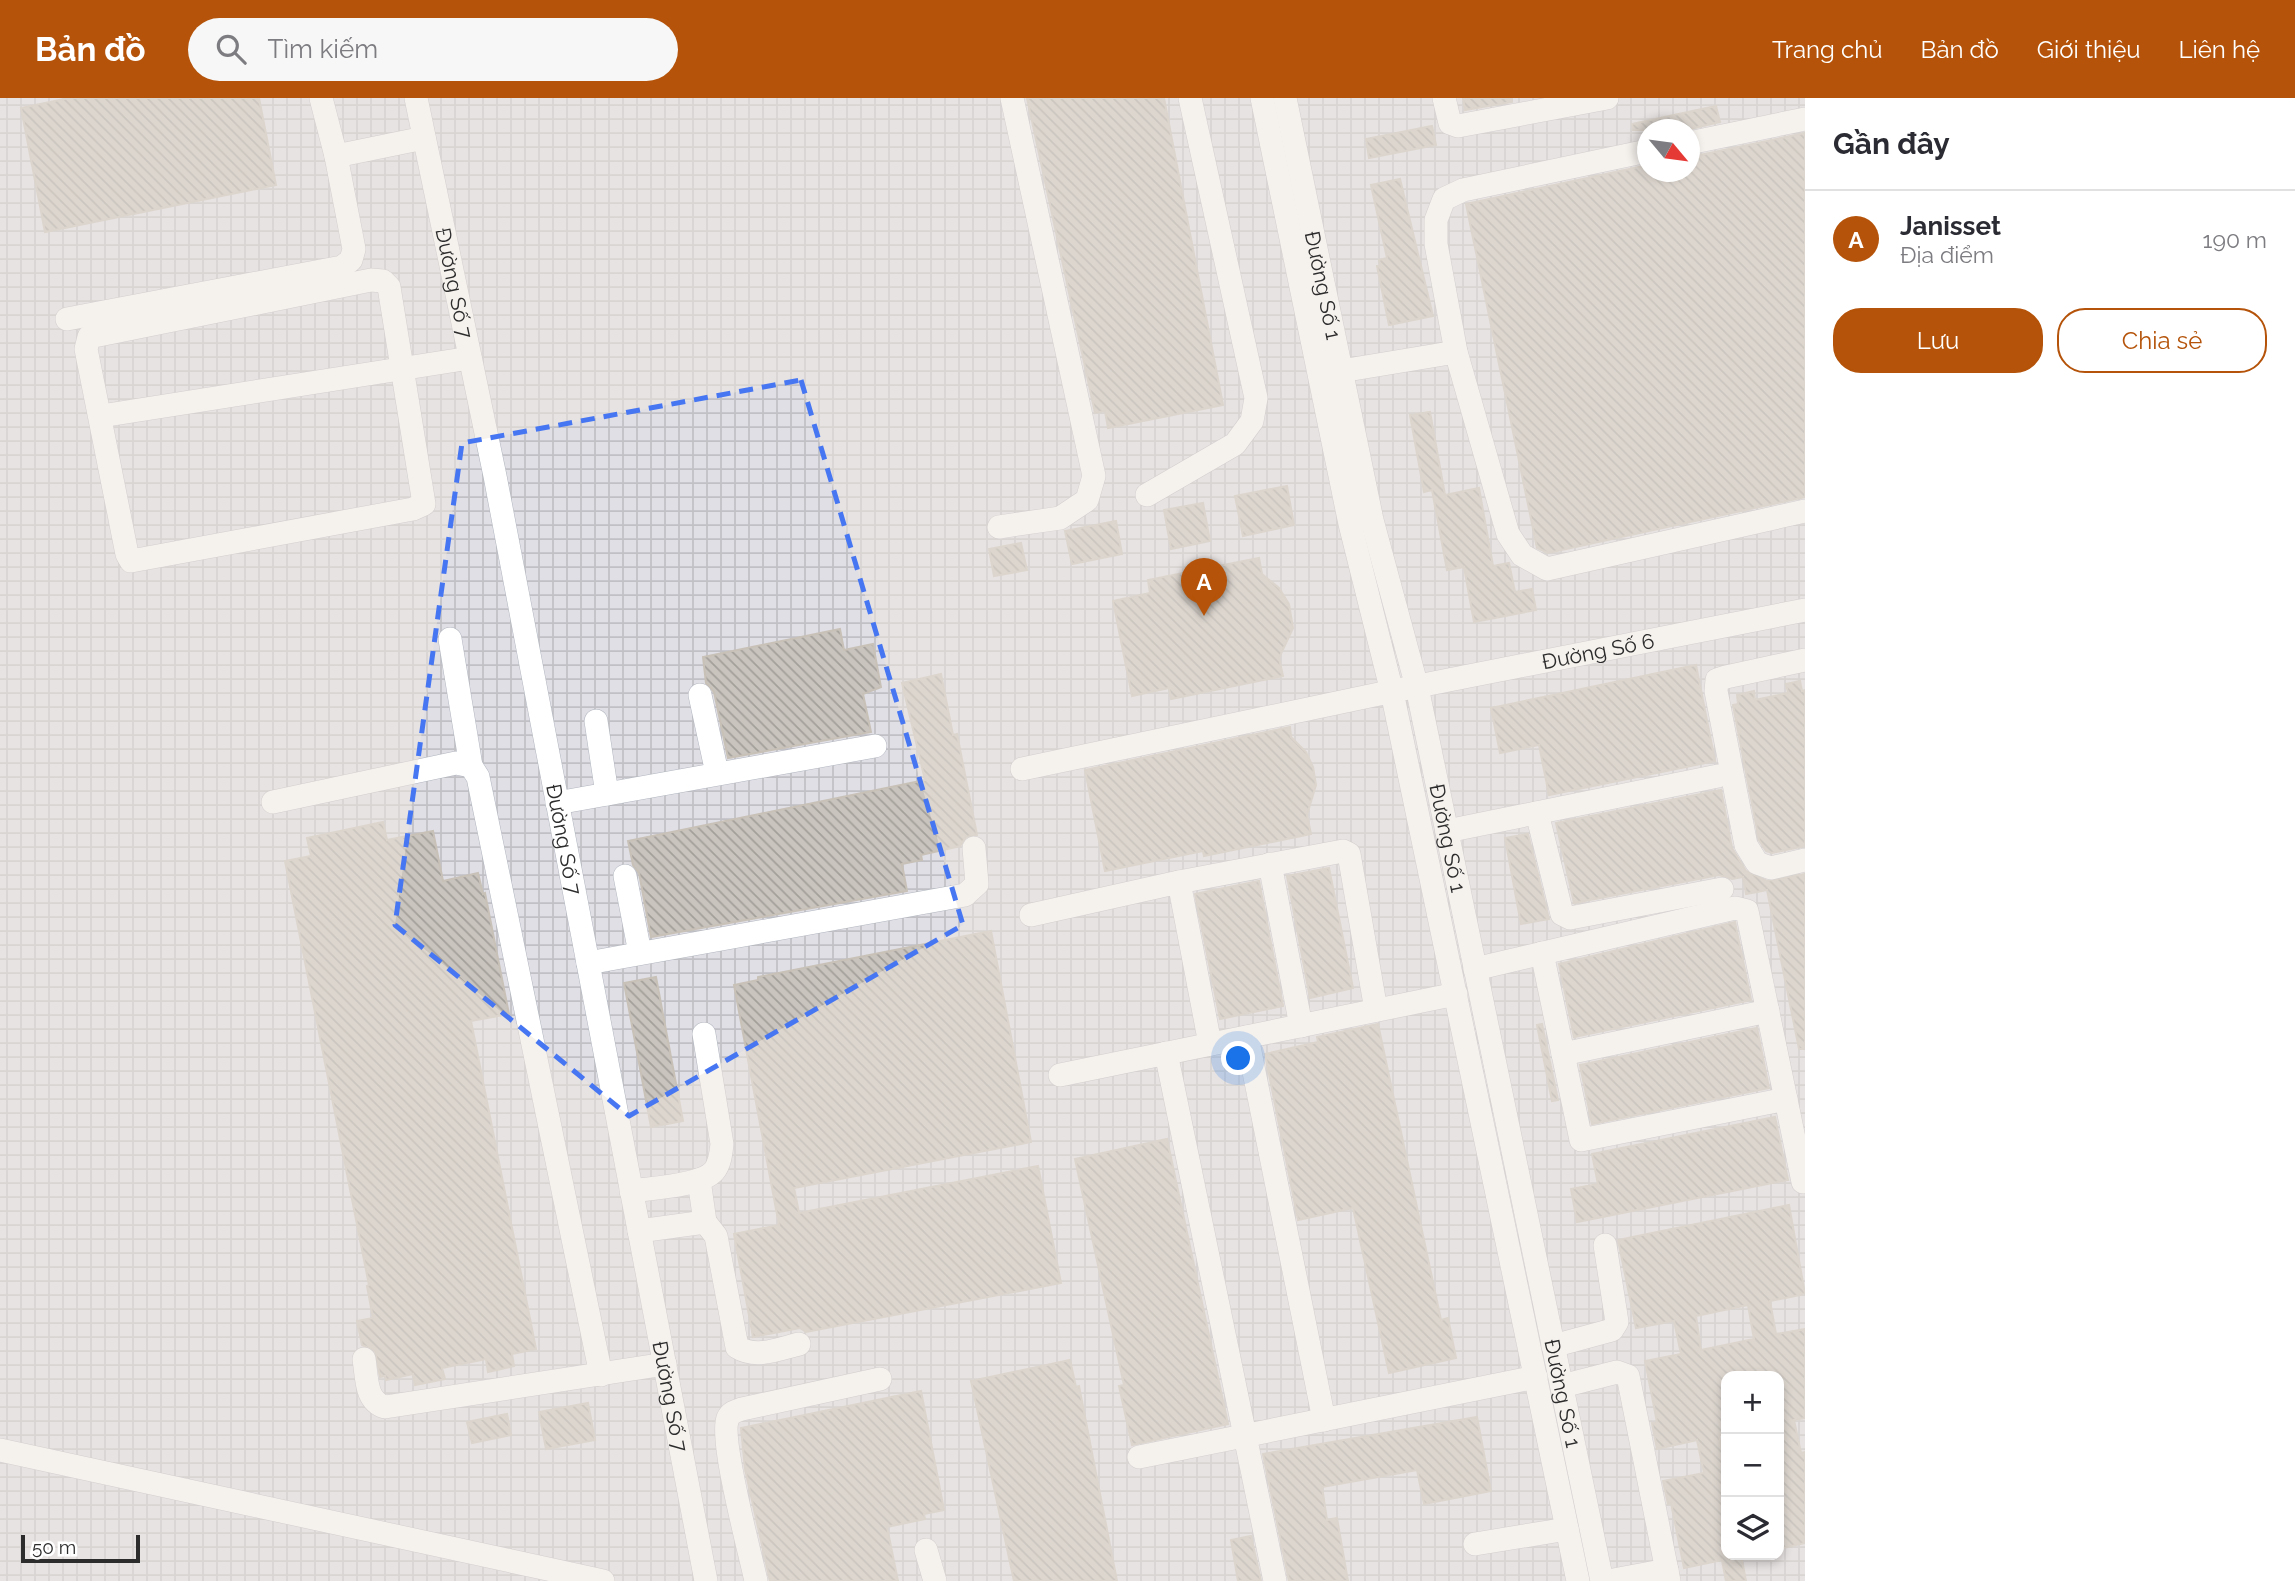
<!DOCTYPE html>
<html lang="vi">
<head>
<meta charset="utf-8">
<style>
	:root { --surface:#fff; --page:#f7f7f7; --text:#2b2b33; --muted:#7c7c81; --line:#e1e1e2; --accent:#b45309 }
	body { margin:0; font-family:Raleway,sans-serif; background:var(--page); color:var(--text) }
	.controls { position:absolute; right:21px; bottom:21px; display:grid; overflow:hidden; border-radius:14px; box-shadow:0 4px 10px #0003 }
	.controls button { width:63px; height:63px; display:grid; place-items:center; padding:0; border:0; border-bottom:2px solid var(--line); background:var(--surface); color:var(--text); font:35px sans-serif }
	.compass { position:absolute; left:1637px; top:21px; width:63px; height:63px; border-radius:50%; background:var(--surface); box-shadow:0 4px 10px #0003; rotate:119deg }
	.scale { position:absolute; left:21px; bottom:18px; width:119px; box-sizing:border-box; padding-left:7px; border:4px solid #2c2c2c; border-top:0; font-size:19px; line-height:24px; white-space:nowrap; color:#2c2c2c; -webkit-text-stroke:5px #fff; paint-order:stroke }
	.you { position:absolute; left:1239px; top:961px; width:24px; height:24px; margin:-18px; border:5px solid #fff; border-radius:50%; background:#1a73e8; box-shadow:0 0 0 10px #1a73e833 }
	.badge { display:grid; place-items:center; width:46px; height:46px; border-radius:50%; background:var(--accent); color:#fff; font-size:23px; font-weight:700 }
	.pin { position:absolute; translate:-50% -58px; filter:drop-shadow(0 2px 4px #0008) }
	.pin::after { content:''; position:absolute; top:37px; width:24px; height:21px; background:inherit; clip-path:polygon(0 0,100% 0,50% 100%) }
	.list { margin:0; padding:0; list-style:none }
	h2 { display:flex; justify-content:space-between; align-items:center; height:91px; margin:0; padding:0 28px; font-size:30px }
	h2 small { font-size:23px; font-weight:400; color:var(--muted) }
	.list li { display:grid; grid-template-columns:46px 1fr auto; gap:21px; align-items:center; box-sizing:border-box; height:98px; padding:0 28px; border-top:2px solid var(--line) }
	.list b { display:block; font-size:26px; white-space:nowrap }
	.list p { margin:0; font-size:23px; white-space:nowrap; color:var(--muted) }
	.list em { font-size:23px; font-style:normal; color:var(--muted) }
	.actions { display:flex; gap:14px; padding:21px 28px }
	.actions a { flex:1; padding:16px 0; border:2px solid var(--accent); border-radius:28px; text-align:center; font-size:24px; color:var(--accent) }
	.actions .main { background:var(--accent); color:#fff }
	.icon { flex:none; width:38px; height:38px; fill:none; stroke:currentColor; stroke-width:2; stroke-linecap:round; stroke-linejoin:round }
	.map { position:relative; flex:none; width:1805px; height:1483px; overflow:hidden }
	header { display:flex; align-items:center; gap:42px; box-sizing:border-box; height:98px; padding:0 35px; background:var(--accent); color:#fff }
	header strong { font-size:33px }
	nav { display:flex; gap:38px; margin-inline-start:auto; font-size:24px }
	.search { width:490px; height:63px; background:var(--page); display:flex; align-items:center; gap:18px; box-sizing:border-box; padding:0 24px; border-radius:38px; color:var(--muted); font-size:26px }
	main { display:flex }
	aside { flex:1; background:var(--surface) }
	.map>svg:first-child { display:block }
	.industrial { fill:url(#industrial-grid); fill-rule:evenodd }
	.building { fill:url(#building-back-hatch); stroke:#c8c1b8; stroke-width:2; fill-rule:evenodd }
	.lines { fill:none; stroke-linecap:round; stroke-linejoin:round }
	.minor-casing { stroke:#b2b6bf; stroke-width:24 }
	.minor { stroke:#fff; stroke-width:23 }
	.marked { fill:none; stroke:#4776f2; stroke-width:5; stroke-dasharray:14 9; stroke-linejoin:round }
	.labels { text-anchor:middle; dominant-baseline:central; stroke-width:5; stroke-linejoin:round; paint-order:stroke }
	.street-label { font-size:21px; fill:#2c2c2c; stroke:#fff }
</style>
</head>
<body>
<header>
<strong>Bản đồ</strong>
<div class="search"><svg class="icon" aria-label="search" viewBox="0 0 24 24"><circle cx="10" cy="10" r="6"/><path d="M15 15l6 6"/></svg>Tìm kiếm</div>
<nav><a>Trang chủ</a><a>Bản đồ</a><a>Giới thiệu</a><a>Liên hệ</a></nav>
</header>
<main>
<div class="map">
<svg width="1805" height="1483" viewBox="0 0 1805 1483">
	<defs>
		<pattern id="industrial-grid" width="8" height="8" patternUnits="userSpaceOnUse" patternTransform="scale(1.75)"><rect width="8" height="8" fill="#e0dfe6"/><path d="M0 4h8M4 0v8" fill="none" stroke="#c0c0c5"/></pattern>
		<pattern id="building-back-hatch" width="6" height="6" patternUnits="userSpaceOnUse" patternTransform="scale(1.75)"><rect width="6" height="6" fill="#c9c4bd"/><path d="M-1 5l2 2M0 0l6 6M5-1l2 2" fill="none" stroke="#a39f9a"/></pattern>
	</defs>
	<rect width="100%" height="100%" fill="#ede6df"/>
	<path class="industrial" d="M0,0H1805V1483H0ZM1647,32H1689V74H1647ZM1726,1278H1779V1457H1726Z"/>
	<g class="building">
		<path d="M69,0H259L276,87L45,134L21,10Z"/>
		<path d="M1027,0H1164L1223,307L1108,330L1105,313L1095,315Z"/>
		<path d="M1463,0H1512V4L1465,12Z"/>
		<path d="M1716,8L1720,24L1686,32H1633L1632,26Z"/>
		<path d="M1432,28L1436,47L1369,60L1366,41Z"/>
		<path d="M1805,35V399L1548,455L1537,450L1466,106L1648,67V74H1690V59Z"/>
		<path d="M1400,81L1433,218L1389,227L1377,168H1380L1379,162L1387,160L1371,87Z"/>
		<path d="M1430,314L1445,397L1479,390L1493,468L1509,465L1515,494L1532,491L1536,512L1474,524L1464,469L1447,472L1432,392L1424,394L1410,317Z"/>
		<path d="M1287,388L1294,427L1243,438L1235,398Z"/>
		<path d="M1203,405L1210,443L1171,451L1164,412Z"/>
		<path d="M1116,423L1122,456L1072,466L1065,433Z"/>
		<path d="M1021,445L1027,472L994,478L989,451Z"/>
		<path d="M1259,460L1262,476L1279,490L1289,506L1293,530L1279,560L1283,578L1171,601L1169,590L1132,598L1113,503L1150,495L1148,482Z"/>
		<path d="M840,531L844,552L873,546L881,589L863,596L871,634L728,660L714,594L706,585L703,559Z"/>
		<path d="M1696,567L1715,663L1549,697L1539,647L1500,655L1491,610Z"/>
		<path d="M941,576L953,637L957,636L977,737L966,739L960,748L921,757L922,762L902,766L907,793L651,839L639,775L633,767L628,743L925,682L902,585Z"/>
		<path d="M1800,583L1802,593L1805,592V748L1772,755L1766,753L1759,742L1733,607L1738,606L1737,597L1754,593L1755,602L1788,595L1786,586Z"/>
		<path d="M1290,629L1291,639L1306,654L1313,669L1316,687L1307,717L1311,736L1204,758L1203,753L1105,773L1085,672Z"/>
		<path d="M1721,692L1732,750L1746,773L1767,783L1805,776V951H1799L1767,792L1746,796L1743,779L1732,781L1719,777L1574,805L1556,725Z"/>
		<path d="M383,724L387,742L433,733L443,783L478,775L483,796L485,795L509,916L471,923L536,1251L512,1256L514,1268L488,1274L486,1261L442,1270L445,1281L415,1287L413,1276L386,1282L385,1278L380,1279L375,1253L362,1247L357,1223L373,1220L367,1188L369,1187L285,763L311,758L307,740Z"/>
		<path d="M1528,736L1549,821L1521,826L1505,740Z"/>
		<path d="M1329,770L1353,890L1310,900L1287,778Z"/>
		<path d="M1259,783L1283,908L1220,921L1195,796Z"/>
		<path d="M1735,824L1751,902L1574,939L1559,866Z"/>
		<path d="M991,833L1031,1044L794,1090L799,1115L1038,1068L1061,1185L806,1234L800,1230L753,1239L734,1136L779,1127L734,887L758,882V879Z"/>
		<path d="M656,879L683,1023L651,1029L624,885Z"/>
		<path d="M1378,926L1441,1222L1448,1220L1456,1260L1389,1275L1353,1110L1298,1122L1265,956L1318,944L1317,939Z"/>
		<path d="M1542,926L1558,1002L1552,1003L1537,927Z"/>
		<path d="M1757,930L1769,990L1592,1026L1580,967Z"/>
		<path d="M1775,1019L1788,1082L1577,1124L1571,1091L1598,1086L1592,1056Z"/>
		<path d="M1167,1041L1228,1326L1132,1347L1119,1288L1124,1287L1075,1061Z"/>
		<path d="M1789,1107L1805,1196L1770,1203L1776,1236L1805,1231V1320L1794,1322L1801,1355L1805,1354V1445L1779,1451V1278H1726V1336L1719,1337L1726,1374V1457H1741L1746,1483H1726L1722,1462L1684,1470L1671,1405L1668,1406L1663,1383L1704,1375L1697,1342L1657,1351L1652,1325L1657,1324L1645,1263L1681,1256L1674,1223L1636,1230L1618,1142ZM1748,1207L1754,1241L1701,1252L1696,1218Z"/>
		<path d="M1070,1262L1076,1289L1079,1288L1117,1483H1014L971,1283Z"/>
		<path d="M921,1293L944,1412L924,1416L925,1421L887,1429L898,1483H770L745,1371L741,1330Z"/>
		<path d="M588,1305L595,1342L546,1351L539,1314Z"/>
		<path d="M507,1316L511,1337L472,1345L467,1324Z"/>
		<path d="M1477,1319L1491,1393L1424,1406L1417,1372L1322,1389L1327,1422L1337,1420L1348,1483H1289L1263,1356Z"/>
		<path d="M1251,1438L1261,1483H1238L1231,1442Z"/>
	</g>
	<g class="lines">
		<defs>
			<g id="minor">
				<path d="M321,0L336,58L424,40"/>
				<path id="s1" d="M416,0L495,378L706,1483"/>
				<path d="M1262,0L1350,426L1392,594L1578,1483"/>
				<path id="s2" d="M1285,0L1372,422L1417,589L1602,1483"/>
				<path d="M1444,0L1450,25L1458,28L1607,0"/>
				<path d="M1689,45L1805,21"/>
				<path d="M1647,53L1463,92L1444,101L1436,122V146L1456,254L1508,436L1522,457L1547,471L1805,413"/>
				<path d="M371,182L383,183L389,189L424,406L413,411L131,463L127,456L86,251L89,239Z"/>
				<path d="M67,221L342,169L351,162L354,151L336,58"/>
				<path d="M1341,273L1456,254"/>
				<path d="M101,318L470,260"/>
				<path d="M1147,397L1235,346L1252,323L1256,300L1190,0"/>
				<path d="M999,429L1060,420L1087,402L1094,378L1012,0"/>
				<path d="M450,541L471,668"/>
				<path d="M1805,562L1726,579L1717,582L1716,593L1746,747L1757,765L1771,770L1805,762"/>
				<path d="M700,597L717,675"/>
				<path d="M596,623L607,696"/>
				<path id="s3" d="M1022,671L1398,592L1805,512"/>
				<path d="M273,704L456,665L471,668L478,679L601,1277"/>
				<path d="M557,705L875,648"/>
				<path d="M1537,715L1562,816L1570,820L1722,791"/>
				<path d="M1447,733L1718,678"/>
				<path d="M1270,766L1301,928"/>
				<path d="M625,778L640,855"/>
				<path d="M1179,784L1210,946"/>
				<path d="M1031,817L1179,784L1343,753L1349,756L1376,912"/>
				<path d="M1542,855L1581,1042L1786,1001"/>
				<path d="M588,865L965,797L977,786L974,750"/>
				<path d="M1475,871L1735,810L1747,813L1803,1084"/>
				<path d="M1247,939L1324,1322"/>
				<path d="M1166,955L1275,1483"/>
				<path d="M1563,956L1768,913"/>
				<path d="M1060,977L1456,896"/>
				<path d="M699,1082L705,1124"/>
				<path d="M631,1093C651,1090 701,1088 714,1073C720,1066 721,1055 722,1046L704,936"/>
				<path d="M639,1133L705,1124L716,1138L737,1249C756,1261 779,1251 799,1246"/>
				<path d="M1553,1248L1612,1232L1617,1224L1605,1147"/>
				<path d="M364,1261C367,1279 365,1303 385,1309L665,1266"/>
				<path d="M1562,1288L1617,1274L1628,1278L1669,1483"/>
				<path d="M0,1352L603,1483"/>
				<path d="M1139,1359L1536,1279"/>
				<path d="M1475,1446L1567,1431"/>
				<path d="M926,1452L935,1483"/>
				<path d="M756,1483C750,1455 719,1340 728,1320C731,1314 736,1313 742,1311L880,1281"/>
				<path d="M1608,1483L1667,1472"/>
			</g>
		</defs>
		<use href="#minor" class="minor-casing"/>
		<use href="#minor" class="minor"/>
	</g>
	<path d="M0 0H1805V1483H0ZM801,282L963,827L629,1018L395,827L462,345Z" fill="#ede6df" fill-opacity=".55" fill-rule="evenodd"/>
	<path class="marked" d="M801,282L963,827L629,1018L395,827L462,345Z"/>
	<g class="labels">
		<g class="street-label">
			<text stroke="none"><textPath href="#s1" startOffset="189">Đường Số 7</textPath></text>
			<text stroke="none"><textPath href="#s2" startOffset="191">Đường Số 1</textPath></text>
			<text stroke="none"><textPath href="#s3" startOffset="588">Đường Số 6</textPath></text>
			<text stroke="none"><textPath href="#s2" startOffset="758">Đường Số 1</textPath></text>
			<text stroke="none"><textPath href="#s1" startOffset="756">Đường Số 7</textPath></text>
			<text stroke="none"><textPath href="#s2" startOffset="1325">Đường Số 1</textPath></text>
			<text stroke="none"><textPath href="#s1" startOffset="1323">Đường Số 7</textPath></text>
		</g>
	</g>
</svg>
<div class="controls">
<button>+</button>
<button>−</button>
<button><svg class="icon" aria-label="layers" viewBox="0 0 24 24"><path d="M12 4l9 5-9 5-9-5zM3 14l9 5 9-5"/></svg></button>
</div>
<svg class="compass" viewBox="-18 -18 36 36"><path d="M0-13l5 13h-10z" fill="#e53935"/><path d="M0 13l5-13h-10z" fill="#7c7c81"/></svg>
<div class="scale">50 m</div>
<div class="you"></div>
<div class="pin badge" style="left:1204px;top:518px">A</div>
</div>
<aside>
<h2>Gần đây<small></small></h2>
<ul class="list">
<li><span class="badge">A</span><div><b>Janisset</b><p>Địa điểm</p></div><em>190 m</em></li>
</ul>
<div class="actions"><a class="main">Lưu</a><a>Chia sẻ</a></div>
</aside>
</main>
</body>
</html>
